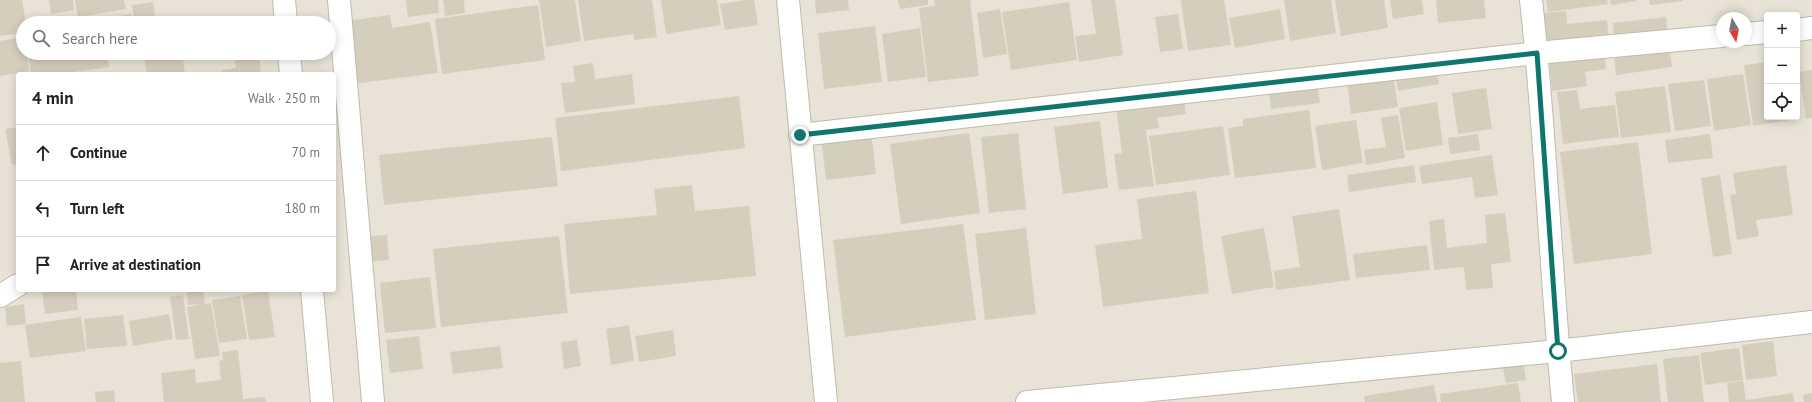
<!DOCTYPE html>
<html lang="en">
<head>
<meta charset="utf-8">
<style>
	:root { --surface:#fff; --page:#f6f6f6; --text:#202124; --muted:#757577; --line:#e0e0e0 }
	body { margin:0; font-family:"PT Sans",sans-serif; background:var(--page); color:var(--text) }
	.controls { position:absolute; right:12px; top:12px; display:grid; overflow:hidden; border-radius:4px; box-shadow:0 2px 10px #0003 }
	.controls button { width:36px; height:36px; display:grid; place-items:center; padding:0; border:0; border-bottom:1px solid var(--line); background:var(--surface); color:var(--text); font:20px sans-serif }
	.compass { position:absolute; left:1716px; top:12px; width:36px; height:36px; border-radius:50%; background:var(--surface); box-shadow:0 2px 10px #0003; rotate:170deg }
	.stop { position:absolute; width:12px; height:12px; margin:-9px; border:3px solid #0f766e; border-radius:50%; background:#fff }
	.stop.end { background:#0f766e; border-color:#fff; box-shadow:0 1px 4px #0008 }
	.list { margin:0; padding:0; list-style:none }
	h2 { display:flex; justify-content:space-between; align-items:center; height:52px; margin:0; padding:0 16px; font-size:17px }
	h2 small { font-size:13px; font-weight:400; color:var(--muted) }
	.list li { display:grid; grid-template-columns:26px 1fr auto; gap:12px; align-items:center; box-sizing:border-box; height:56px; padding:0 16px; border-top:1px solid var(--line) }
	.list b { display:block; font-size:15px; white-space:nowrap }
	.list em { font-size:13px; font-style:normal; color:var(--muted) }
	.icon { flex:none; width:22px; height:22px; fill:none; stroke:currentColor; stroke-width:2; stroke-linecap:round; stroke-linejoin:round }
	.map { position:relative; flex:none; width:1812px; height:402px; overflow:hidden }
	.search { position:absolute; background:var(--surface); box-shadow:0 2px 10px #0003; left:16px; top:16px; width:320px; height:44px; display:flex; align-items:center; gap:10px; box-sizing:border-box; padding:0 14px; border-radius:22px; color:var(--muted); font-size:15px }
	.panel { position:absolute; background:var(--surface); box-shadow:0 2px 10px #0003; left:16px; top:72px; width:320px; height:220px; border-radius:4px }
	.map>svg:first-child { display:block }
	.residential { fill:#e8e3d6; fill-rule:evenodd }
	.building { fill:#d6cebd }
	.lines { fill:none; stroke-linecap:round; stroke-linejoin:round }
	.street-casing { stroke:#bfbaab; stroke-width:24 }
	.street { stroke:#fff; stroke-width:22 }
	.route { stroke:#0f766e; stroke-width:5 }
</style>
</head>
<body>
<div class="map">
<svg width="1812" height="402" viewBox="0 0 1812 402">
	<rect width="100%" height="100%" fill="#f4f1e8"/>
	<path class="residential" d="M0,0H1812V402H0ZM1767,15H1797V117H1767ZM1722,18H1746V42H1722ZM23,23H329V53H23ZM18,74H334V290H18Z"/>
	<g class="building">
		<path d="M0,0H22L26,23H23V33L0,36Z"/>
		<path d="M49,0H73L74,10L51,14Z"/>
		<path d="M75,0H124L126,9L78,17Z"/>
		<path d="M406,0H438L439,13L408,17Z"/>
		<path d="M443,0H464L465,13L445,16Z"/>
		<path d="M539,0H575L581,41L546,47Z"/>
		<path d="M578,0H652L657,37L634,40V34L584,41Z"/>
		<path d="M661,0H717L721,25L666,34Z"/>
		<path d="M746,0H754L758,25L725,30L720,4Z"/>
		<path d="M815,0H848L849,10L816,14Z"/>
		<path d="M898,0H928V5L900,9Z"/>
		<path d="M934,0H970L979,76L928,82L919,8L935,6Z"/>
		<path d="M1091,0H1115L1123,55L1079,62L1075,36L1096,34Z"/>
		<path d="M1181,0H1224L1231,45L1188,51Z"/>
		<path d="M1284,0H1331L1336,33L1290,41Z"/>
		<path d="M1335,0H1384L1388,28L1341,36Z"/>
		<path d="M1390,0H1422L1424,14L1393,19Z"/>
		<path d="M1436,0H1484L1486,18L1438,23Z"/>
		<path d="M1546,0H1607L1608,4L1548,12Z"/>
		<path d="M1610,0H1637V1L1611,5Z"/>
		<path d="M1649,0H1682L1683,1L1650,5Z"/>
		<path d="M153,2L156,23H135L132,5Z"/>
		<path d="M1069,2L1077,60L1011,70L1002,12Z"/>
		<path d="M538,5L545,60L442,74L435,19Z"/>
		<path d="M1000,9L1007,54L983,58L977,13Z"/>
		<path d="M1280,9L1285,39L1235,48L1229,18Z"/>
		<path d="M1566,11L1567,24L1607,20L1609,40L1545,47L1542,13Z"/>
		<path d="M131,14L132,23H105V18Z"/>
		<path d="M1178,14L1183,49L1160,52L1155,17Z"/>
		<path d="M390,15L392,28L430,22L438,73L352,84L346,21Z"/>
		<path d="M1666,17L1668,35L1615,41L1613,23Z"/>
		<path d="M875,26L882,82L824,89L818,33Z"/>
		<path d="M920,28L926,77L888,82L882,34Z"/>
		<path d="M23,37V53H27L29,71L0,76V41Z"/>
		<path d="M1669,46L1672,67L1616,75L1614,54Z"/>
		<path d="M1604,51L1606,69L1585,72L1587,86L1552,91L1549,58Z"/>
		<path d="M28,53H107L109,67L59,74H31Z"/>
		<path d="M169,53H182L185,74H147L144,57Z"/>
		<path d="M193,53H209V54L194,57Z"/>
		<path d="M234,53H259L261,74H223L222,70L236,68Z"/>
		<path d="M1767,62V117H1796V119L1753,126L1744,65Z"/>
		<path d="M593,63L595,79L632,74L635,104L565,113L561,83L575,82L573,66Z"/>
		<path d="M1436,67L1439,84L1398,91L1395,74Z"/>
		<path d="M1812,70V118L1806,119L1799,72Z"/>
		<path d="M1393,74L1398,107L1351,114L1347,80Z"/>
		<path d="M1743,74L1751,125L1714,131L1707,79Z"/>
		<path d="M1704,80L1711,126L1675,131L1668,84Z"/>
		<path d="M1317,81L1320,103L1271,109L1268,87Z"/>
		<path d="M1665,86L1671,132L1621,138L1615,92Z"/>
		<path d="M1486,88L1492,129L1458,134L1452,93Z"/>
		<path d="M1577,90L1580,109L1615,105L1619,137L1563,144L1557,92Z"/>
		<path d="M739,96L745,148L561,171L555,118Z"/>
		<path d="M1184,98L1186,114L1157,118L1159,128L1146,130L1154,186L1119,190L1114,154L1122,153L1116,107Z"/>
		<path d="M1437,102L1443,145L1406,151L1399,108Z"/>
		<path d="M1309,110L1316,168L1235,178L1228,128L1243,126V119Z"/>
		<path d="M1398,115L1405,158L1366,165L1364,150L1386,147L1381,118Z"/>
		<path d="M1356,120L1363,163L1322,170L1315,126Z"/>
		<path d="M1100,121L1108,188L1063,194L1054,127Z"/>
		<path d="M1223,126L1230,175L1156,185L1149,136Z"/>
		<path d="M18,127V164L12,165L5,129Z"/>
		<path d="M871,131L876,174L826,180L821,136Z"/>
		<path d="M969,133L980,213L901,224L890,144Z"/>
		<path d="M1018,133L1026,209L989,213L981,137Z"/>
		<path d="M1478,134L1480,150L1450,154L1448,138Z"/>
		<path d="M1710,134L1713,158L1668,163L1665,140Z"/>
		<path d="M552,137L558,186L384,205L379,155Z"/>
		<path d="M1638,142L1652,254L1574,264L1560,152Z"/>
		<path d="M1492,155L1498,195L1475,198L1472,177L1422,184L1419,166Z"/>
		<path d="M1414,165L1416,182L1349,192L1347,175Z"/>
		<path d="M1786,165L1793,215L1756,220L1759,236L1737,240L1730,195L1736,194L1733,173Z"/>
		<path d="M1720,175L1732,254L1713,257L1701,178Z"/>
		<path d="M692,185L695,211L749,206L756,276L570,294L564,224L657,215L654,189Z"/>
		<path d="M1196,191L1209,293L1103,307L1095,245L1142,239L1137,199Z"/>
		<path d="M1339,209L1350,280L1276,290L1274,271L1300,267L1292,216Z"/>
		<path d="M1505,213L1511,262L1491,264L1493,288L1466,290L1464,267L1434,270L1429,221L1444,219L1447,248L1487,243L1485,215Z"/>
		<path d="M963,224L976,320L845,337L833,240Z"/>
		<path d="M1026,228L1036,314L985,320L975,234Z"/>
		<path d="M1264,228L1274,287L1232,294L1221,236Z"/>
		<path d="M387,235L389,260L364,262L361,237Z"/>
		<path d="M559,236L568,313L441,327L433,249Z"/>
		<path d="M1427,245L1430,270L1356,278L1353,254Z"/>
		<path d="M430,277L436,328L385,333L380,283Z"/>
		<path d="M42,290H76L78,310L45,314Z"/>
		<path d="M187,290H203L205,304L211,303L220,356L195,359L187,307L203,304L188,305Z"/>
		<path d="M268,291L275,337L249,340L242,295Z"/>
		<path d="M183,295L189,339L176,340L170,297Z"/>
		<path d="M240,296L247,339L219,343L212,300Z"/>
		<path d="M24,304L26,324L7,326L5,307Z"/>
		<path d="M169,314L173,339L133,346L129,321Z"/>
		<path d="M123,315L127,346L87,349L84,319Z"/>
		<path d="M81,317L86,351L30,358L25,325Z"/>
		<path d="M629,325L634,361L611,365L606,329Z"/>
		<path d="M673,330L676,356L639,362L635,336Z"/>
		<path d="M419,336L423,369L390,373L386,340Z"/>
		<path d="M577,340L581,366L564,369L561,342Z"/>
		<path d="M1773,341L1777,376L1746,380L1742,345Z"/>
		<path d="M500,346L503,368L453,374L450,352Z"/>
		<path d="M1739,348L1743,380L1705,385L1700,353Z"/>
		<path d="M238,350L243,399L265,397L266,402H164L161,373L195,369L196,383L221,380L219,361L223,360L222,352Z"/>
		<path d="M1699,355L1704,402H1668L1663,359Z"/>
		<path d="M1523,360L1526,380L1506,383L1502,363Z"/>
		<path d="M21,361L25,402H0V363Z"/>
		<path d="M1657,364L1661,402H1578L1574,374Z"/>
		<path d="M1743,381L1746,400L1793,393L1794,402H1729L1727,383Z"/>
		<path d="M1518,383L1521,402H1441L1440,394Z"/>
		<path d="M1434,385L1437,402H1365L1364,396Z"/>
		<path d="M114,390L115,402H96L95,392Z"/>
		<path d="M1812,393V402H1804L1803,395Z"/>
	</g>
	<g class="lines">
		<defs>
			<g id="street">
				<path d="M284,0L286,23"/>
				<path d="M339,0L373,402"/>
				<path d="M788,0L826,402"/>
				<path d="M1531,0C1546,134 1550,268 1563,402"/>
				<path d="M1797,30L1812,28"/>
				<path d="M1746,34L1767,32"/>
				<path d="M289,53L291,74"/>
				<path d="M800,135L1537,53L1722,36"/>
				<path d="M312,290L322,402"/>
				<path d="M0,296L18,285"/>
				<path d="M1027,402L1558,351L1812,322"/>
			</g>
		</defs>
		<use href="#street" class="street-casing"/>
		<use href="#street" class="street"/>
	</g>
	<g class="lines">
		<path class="route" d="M800,135L1537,53L1558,351"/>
	</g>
</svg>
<div class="controls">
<button>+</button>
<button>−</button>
<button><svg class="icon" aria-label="locate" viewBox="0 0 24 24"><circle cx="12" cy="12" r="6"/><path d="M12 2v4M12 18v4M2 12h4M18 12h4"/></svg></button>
</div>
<svg class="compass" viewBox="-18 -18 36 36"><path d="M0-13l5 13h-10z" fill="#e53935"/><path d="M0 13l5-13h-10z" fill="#757577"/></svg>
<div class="stop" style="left:1558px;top:351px"></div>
<div class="stop end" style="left:800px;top:135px"></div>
<div class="search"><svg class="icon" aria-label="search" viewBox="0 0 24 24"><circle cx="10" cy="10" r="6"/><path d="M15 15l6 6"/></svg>Search here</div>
<section class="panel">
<h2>4 min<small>Walk · 250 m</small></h2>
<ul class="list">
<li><svg class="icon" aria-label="ahead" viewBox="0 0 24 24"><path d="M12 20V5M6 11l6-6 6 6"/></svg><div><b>Continue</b></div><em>70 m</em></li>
<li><svg class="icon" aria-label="left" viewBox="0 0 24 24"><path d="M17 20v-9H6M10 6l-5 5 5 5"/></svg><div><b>Turn left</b></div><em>180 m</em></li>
<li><svg class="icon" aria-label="arrive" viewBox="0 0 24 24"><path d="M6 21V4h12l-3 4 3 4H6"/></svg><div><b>Arrive at destination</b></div></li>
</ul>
</section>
</div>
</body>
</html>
